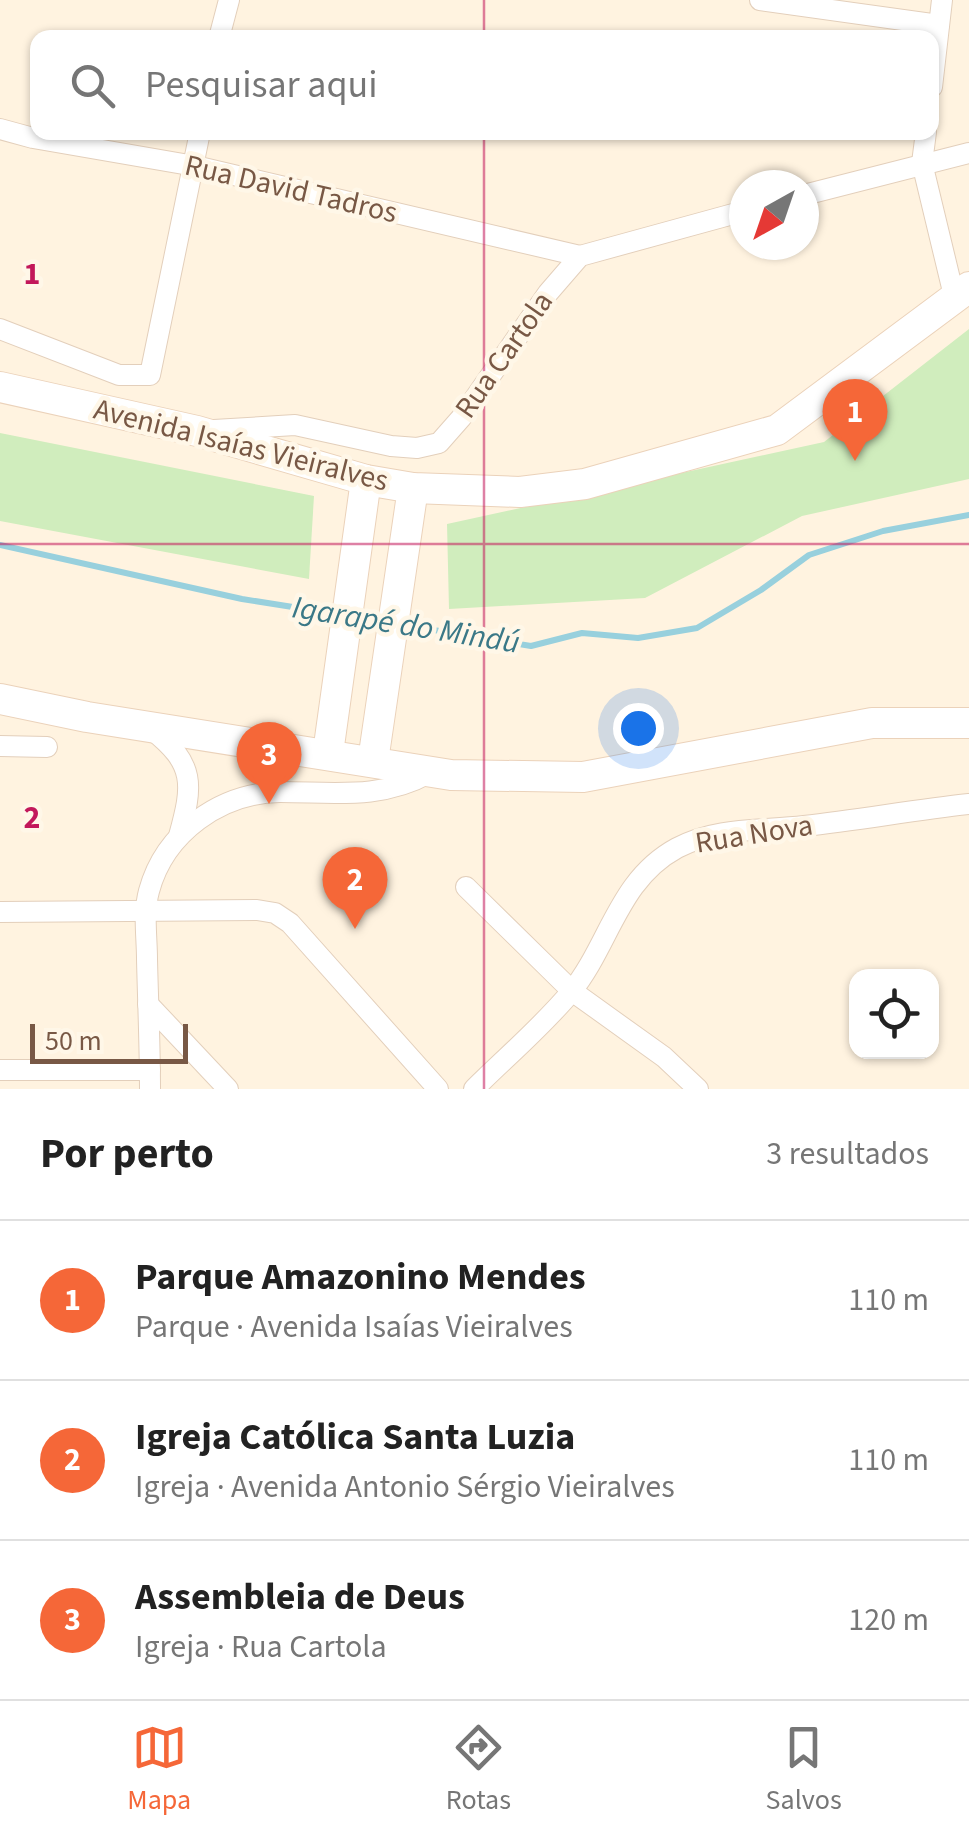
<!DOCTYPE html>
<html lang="pt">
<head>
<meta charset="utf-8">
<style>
	:root { --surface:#fff; --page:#f2f2f2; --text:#222; --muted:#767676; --line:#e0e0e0; --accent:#f56738 }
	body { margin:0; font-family:"Source Sans 3",sans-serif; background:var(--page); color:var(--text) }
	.controls { position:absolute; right:30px; bottom:30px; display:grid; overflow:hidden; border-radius:20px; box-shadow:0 2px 8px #0004 }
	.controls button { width:90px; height:90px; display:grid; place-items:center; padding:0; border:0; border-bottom:2px solid var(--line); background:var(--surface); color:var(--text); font:50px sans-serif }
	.compass { position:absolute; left:729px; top:170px; width:90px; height:90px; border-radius:50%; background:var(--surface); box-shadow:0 2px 8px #0004; rotate:220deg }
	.scale { position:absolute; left:30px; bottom:25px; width:158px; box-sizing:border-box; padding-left:10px; border:5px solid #785845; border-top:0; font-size:28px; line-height:35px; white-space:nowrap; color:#785845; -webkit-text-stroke:8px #fff7e8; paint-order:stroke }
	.you { position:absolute; left:638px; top:728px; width:35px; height:35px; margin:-25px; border:8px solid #fff; border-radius:50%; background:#1a73e8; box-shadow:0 0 0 15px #1a73e833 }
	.badge { display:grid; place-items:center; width:65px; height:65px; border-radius:50%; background:var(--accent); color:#fff; font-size:32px; font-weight:700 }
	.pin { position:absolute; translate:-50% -82px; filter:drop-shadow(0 2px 5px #0008) }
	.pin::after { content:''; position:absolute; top:52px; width:35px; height:30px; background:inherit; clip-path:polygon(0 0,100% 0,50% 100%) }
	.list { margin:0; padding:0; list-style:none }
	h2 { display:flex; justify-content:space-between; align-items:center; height:130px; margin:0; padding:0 40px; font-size:42px }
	h2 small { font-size:32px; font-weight:400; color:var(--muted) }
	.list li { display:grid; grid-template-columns:65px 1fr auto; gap:30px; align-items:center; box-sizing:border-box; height:160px; padding:0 40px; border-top:2px solid var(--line) }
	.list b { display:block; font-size:38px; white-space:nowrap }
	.list p { margin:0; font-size:32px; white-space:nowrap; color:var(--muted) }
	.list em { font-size:32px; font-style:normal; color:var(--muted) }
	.icon { flex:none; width:55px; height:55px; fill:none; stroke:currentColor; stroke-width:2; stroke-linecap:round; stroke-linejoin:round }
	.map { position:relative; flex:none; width:969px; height:1089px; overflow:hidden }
	.search { position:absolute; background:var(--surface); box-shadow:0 2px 8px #0004; left:30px; right:30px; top:30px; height:110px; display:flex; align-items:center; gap:25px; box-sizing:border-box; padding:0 35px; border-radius:20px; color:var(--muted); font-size:38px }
	.sheet { height:610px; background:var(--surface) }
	nav { display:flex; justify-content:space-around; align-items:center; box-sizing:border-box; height:140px; border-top:2px solid var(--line); background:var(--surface); font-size:28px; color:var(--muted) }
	nav a { display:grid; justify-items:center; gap:5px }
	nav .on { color:var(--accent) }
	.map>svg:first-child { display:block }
	.green { fill:#d0edbd }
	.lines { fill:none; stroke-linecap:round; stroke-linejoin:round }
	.stream { stroke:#98d0dd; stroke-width:6 }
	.minor-casing { stroke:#e3cfbb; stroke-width:22 }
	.secondary-casing { stroke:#ebd2ba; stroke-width:32 }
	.minor { stroke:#fff; stroke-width:20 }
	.secondary { stroke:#fff; stroke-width:30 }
	.grid { fill:none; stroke:#c2185b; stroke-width:2.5; stroke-opacity:0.55 }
	.labels { text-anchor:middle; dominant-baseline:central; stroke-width:9; stroke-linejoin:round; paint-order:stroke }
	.street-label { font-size:30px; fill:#785845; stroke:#fff7e8 }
	.water-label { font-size:32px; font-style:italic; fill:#3a7887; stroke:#fff7e8 }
	.grid-label { font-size:32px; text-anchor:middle; font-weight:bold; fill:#c2185b; stroke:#fff7e8; stroke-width:9; stroke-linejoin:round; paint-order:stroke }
</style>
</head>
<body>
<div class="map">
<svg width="969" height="1089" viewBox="0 0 969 1089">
	<rect width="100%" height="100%" fill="#fff3e0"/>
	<g class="green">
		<path d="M969,329V479L802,516L645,598L449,609L447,524L824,442Z"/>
		<path d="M0,433L314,496L309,579L0,521Z"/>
	</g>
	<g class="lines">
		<g class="stream">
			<path d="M0,545L242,599L337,614"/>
			<path d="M354,617L386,622"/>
			<path d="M403,625L531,646L582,633L638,638L697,628L761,590L809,555L883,531L969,515"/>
		</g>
		<defs>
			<g id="minor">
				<path d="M760,0L939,25"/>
				<path d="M219,38L229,0"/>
				<path d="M932,87L942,0"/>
				<path d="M0,129L33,138L195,166L580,256"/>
				<path d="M926,132L922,163L955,300"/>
				<path d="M804,195L969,153"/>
				<path d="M0,329L119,375H150L200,132"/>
				<path d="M214,430L295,425L391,446L417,448L439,443L461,418L548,293L580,256L744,211"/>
				<path d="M151,729C196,764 193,785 179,836"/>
				<path d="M0,746L47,747"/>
				<path d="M466,887L572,991L664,1057L698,1089"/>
				<path d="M0,912L257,910L275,913L290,923L438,1089"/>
				<path d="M148,1004L228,1089"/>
				<path d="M0,1070H150"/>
				<path d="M150,1089C150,1046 148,1002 147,959C147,937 143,913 149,891C165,832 221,793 280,792C333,792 381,800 429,773"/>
				<path d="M474,1089C506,1057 542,1027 571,992C610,944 618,880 677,848C716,827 761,831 804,826C859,820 914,810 969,804"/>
			</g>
			<g id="secondary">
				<path d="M0,387L197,431L366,480L413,488L520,492L585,484L777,430L969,287"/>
				<path d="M0,699L87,717L451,775L583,777L872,723H969"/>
				<path d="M328,753L366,480"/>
				<path d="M373,761L413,488"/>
			</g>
		</defs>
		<use href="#minor" class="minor-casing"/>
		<use href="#secondary" class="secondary-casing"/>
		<use href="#minor" class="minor"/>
		<use href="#secondary" class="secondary"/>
	</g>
	<path class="grid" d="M484,0V38M484,132V1089M0,544H969"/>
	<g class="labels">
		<g class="street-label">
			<text transform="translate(291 189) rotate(13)">Rua David Tadros</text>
			<text transform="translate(504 355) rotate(-55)">Rua Cartola</text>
			<text transform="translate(241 445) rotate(14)">Avenida Isaías Vieiralves</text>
			<text transform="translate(754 834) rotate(-9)">Rua Nova</text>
		</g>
		<g class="water-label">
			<text transform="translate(406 625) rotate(9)">Igarapé do Mindú</text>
		</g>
	</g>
	<g class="grid-label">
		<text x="32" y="284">1</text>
		<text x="32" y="828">2</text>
	</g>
</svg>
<div class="controls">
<button><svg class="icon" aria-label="locate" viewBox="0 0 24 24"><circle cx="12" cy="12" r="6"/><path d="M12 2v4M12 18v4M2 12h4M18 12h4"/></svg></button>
</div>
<svg class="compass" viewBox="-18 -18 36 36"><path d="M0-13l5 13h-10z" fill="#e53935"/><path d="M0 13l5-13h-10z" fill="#767676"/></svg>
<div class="scale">50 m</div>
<div class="you"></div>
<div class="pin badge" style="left:855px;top:461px">1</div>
<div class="pin badge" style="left:355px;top:929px">2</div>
<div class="pin badge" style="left:269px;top:804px">3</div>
<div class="search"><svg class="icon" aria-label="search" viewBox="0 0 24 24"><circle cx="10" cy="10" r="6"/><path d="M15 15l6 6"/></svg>Pesquisar aqui</div>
</div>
<section class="sheet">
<h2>Por perto<small>3 resultados</small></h2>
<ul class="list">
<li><span class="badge">1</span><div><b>Parque Amazonino Mendes</b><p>Parque · Avenida Isaías Vieiralves</p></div><em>110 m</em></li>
<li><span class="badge">2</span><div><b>Igreja Católica Santa Luzia</b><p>Igreja · Avenida Antonio Sérgio Vieiralves</p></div><em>110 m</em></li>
<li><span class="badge">3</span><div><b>Assembleia de Deus</b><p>Igreja · Rua Cartola</p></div><em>120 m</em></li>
</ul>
</section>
<nav>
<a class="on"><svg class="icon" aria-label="map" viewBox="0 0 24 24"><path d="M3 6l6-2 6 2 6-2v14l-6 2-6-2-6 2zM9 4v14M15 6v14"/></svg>Mapa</a>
<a><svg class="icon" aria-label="directions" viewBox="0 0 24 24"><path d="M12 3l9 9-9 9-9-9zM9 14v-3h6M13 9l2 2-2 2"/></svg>Rotas</a>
<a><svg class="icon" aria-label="saved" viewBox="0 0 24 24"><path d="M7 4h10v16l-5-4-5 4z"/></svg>Salvos</a>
</nav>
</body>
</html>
